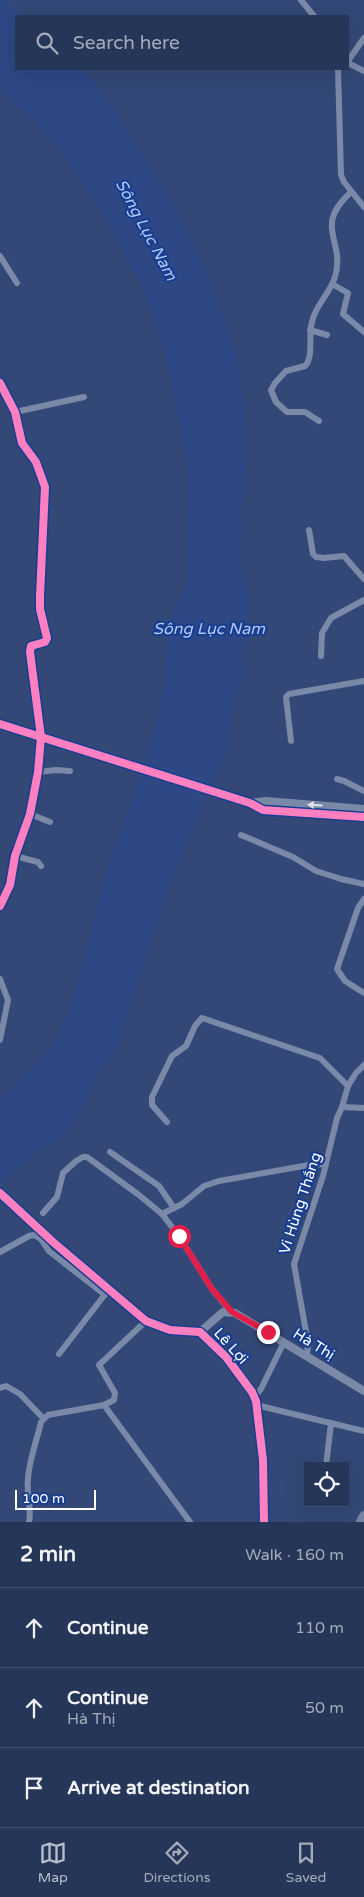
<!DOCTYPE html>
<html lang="en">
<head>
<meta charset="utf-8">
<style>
	:root { --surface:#263658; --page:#2e3e5e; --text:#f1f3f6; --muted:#a4abba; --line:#42506e; --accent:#b8bfcf }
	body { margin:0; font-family:"Varela Round",sans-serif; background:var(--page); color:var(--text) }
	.controls { position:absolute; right:15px; bottom:15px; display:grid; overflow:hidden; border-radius:0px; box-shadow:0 5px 20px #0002 }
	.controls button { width:45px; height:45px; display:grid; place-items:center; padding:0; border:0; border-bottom:1px solid var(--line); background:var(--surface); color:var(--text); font:25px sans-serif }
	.scale { position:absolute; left:15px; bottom:12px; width:81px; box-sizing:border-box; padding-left:5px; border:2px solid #fff; border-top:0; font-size:14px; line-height:18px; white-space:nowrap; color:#fff; -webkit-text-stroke:4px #183e91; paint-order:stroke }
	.stop { position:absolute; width:15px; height:15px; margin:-11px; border:4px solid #e11d48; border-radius:50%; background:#fff }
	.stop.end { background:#e11d48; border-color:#fff; box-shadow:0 1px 5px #0008 }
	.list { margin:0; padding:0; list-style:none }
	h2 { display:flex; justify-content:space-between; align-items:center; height:65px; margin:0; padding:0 20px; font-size:21px }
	h2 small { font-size:16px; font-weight:400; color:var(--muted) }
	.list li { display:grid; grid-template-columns:32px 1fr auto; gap:15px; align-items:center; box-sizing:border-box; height:80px; padding:0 20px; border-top:1px solid var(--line) }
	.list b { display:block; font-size:19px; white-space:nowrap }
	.list p { margin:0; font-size:16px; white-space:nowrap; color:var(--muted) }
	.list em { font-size:16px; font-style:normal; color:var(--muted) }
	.icon { flex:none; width:28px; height:28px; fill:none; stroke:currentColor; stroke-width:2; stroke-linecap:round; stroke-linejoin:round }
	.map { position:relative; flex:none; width:364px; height:1522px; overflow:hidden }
	.search { position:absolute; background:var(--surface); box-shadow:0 5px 20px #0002; left:15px; right:15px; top:15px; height:55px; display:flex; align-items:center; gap:12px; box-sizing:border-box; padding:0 18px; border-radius:0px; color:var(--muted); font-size:19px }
	.sheet { height:305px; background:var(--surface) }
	nav { display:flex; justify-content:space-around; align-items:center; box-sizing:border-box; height:70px; border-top:1px solid var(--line); background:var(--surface); font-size:14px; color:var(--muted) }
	nav a { display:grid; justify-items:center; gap:2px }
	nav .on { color:var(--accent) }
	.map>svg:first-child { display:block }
	.water { fill:#2e4885 }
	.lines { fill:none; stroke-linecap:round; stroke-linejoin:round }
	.minor { stroke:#7b89a9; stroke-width:6 }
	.tertiary { stroke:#7b89a9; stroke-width:8 }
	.trunk { stroke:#7684a4; stroke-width:10 }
	.cycleway-casing { stroke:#183e91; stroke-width:11 }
	.cycleway { stroke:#ff80c0; stroke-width:8 }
	.oneway { fill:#dee2ea }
	.route { stroke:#e11d48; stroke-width:6 }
	.labels { text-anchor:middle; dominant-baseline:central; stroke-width:4.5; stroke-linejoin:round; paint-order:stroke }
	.street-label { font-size:15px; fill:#fff; stroke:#183e91 }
	.water-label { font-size:16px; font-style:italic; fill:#b2c9f7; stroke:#183e91 }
</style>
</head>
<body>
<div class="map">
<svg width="364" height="1522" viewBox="0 0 364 1522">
	<rect width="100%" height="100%" fill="#334876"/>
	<path class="water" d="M0,0H3L23,16H16V69H82L85,71L114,108L180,215L195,245L212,285L236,354L244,409L246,473L241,511L242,532L239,559L247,587L249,603L248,618L251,632L249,640L240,656L244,661L246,670L231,714V729L227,750L172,878L118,1044L111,1060L99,1071L86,1103L66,1133L56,1141L41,1148L0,1185V1098L39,1062L55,1041L68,1013L91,931L104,877L133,796L158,715L165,682L167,634L172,614L187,583L188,472L174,394L164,348L141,282L129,265L104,217L59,150L28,115L0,91Z"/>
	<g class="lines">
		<g class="minor">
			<path d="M301,0L314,16"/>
			<path d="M348,61L364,38"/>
			<path d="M348,63L364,71"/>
			<path d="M338,69L341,175L344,182L364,207"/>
			<path d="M0,256L17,283"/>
			<path d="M332,284L348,293L343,314L364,332"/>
			<path d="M310,330L327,335"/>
			<path d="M0,383L15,412L22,443L36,462L45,487L40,596V609L47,638L45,642L31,646L30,652L41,737L38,772L30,814L15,856L10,885L0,906"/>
			<path d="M15,412L84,397"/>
			<path d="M319,421L305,412H287L276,402L271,390L275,383L286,371L305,366C314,357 308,335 312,322C315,305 330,294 335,277C346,239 312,228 351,192"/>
			<path d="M309,530L313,554L316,557L324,558L344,556L364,579"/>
			<path d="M321,656L322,633L331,618L364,600"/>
			<path d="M291,741L286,697L289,694L364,681"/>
			<path d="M38,772L56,770L70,771"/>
			<path d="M337,779L344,781L364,791"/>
			<path d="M30,814L50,822"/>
			<path d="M241,835L293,857L316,871L341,879L364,884"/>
			<path d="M15,856L38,862L41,866"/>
			<path d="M364,899L358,908L337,969L345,981L364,993"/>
			<path d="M0,979L8,1000L0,1040"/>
			<path d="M342,1107L364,1108"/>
			<path d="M167,1122L152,1105V1097L172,1056L186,1046L195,1026L202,1018L320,1058L348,1086"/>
			<path d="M110,1152L159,1186L174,1208"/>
			<path d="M43,1213L57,1197L63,1173L76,1161L83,1157H87L139,1195L162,1214L179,1236L212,1289L231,1312"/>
			<path d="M162,1214L182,1204L204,1186L219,1181L309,1165L326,1164"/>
			<path d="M0,1252L29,1236L34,1235L41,1239L49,1251L105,1295"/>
			<path d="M200,1332L226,1357L252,1392L256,1401L263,1460L264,1522"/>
			<path d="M59,1354L106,1293"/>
			<path d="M307,1355L308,1343L294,1264L323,1176L337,1118L342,1107L348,1086L356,1073L364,1065"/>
			<path d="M0,1388L6,1386L20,1394L43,1418"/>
			<path d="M254,1397L261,1389L284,1342"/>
			<path d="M104,1405L190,1522"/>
			<path d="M256,1405L364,1431"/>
			<path d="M326,1466L331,1423"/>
			<path d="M29,1522C32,1508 26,1494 28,1479C29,1460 37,1440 41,1422L48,1415L104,1405L114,1400L115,1393L99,1365L146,1321"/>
		</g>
		<g class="tertiary">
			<path d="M0,724L250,803L263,810L364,817"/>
			<path d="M250,803L266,801L364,809"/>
			<path d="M0,1193L53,1242L146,1321L170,1330L200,1332L223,1312L235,1313L364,1391"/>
		</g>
		<path class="trunk" d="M361,1522L364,1516"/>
		<defs>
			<g id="cycleway">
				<path d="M0,383L15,412L22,443L36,462L45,487L40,596V609L47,638L45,642L31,646L30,652L41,737L38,772L30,814L15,856L10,885L0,906"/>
				<path d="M0,724L250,803L263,810L364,817"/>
				<path d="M0,1193L53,1242L146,1321L170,1330L200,1332L226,1357L252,1392L256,1401L263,1460L264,1522"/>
			</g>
		</defs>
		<use href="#cycleway" class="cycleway-casing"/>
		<use href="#cycleway" class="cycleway"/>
	</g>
	<defs><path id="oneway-solid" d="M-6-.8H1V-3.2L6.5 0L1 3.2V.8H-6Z" transform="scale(1.25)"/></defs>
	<use class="oneway" href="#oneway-solid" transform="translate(315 805) rotate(-176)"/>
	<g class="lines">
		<path class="route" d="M179,1236L212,1289L232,1312L268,1332"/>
	</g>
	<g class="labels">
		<g class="street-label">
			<text transform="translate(300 1203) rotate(-72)">Vi Hùng Thắng</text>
			<text transform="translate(314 1344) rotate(32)">Hà Thị</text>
			<text transform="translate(231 1346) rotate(48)">Lê Lợi</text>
		</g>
		<g class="water-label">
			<text transform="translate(146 230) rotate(62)">Sông Lục Nam</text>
			<text x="209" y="629">Sông Lục Nam</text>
		</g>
	</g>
</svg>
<div class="controls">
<button><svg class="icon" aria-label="locate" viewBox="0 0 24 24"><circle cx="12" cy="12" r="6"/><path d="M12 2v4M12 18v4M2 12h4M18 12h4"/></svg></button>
</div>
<div class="scale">100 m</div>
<div class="stop" style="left:179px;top:1236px"></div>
<div class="stop end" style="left:268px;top:1332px"></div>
<div class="search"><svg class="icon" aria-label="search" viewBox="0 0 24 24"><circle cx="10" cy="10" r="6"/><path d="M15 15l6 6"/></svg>Search here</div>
</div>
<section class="sheet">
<h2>2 min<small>Walk · 160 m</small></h2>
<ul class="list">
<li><svg class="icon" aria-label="ahead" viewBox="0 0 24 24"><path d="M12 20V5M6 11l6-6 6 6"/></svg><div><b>Continue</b></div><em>110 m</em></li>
<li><svg class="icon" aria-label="ahead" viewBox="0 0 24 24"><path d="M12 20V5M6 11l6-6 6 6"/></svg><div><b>Continue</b><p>Hà Thị</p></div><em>50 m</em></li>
<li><svg class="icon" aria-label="arrive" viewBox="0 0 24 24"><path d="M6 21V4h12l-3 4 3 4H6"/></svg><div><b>Arrive at destination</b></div></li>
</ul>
</section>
<nav>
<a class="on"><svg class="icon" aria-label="map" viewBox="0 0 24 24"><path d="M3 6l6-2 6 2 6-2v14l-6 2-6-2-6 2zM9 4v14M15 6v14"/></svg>Map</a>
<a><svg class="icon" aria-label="directions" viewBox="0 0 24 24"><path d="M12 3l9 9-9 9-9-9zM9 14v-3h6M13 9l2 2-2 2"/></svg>Directions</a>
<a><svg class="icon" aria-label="saved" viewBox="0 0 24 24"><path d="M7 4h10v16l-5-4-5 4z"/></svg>Saved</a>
</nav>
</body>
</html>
